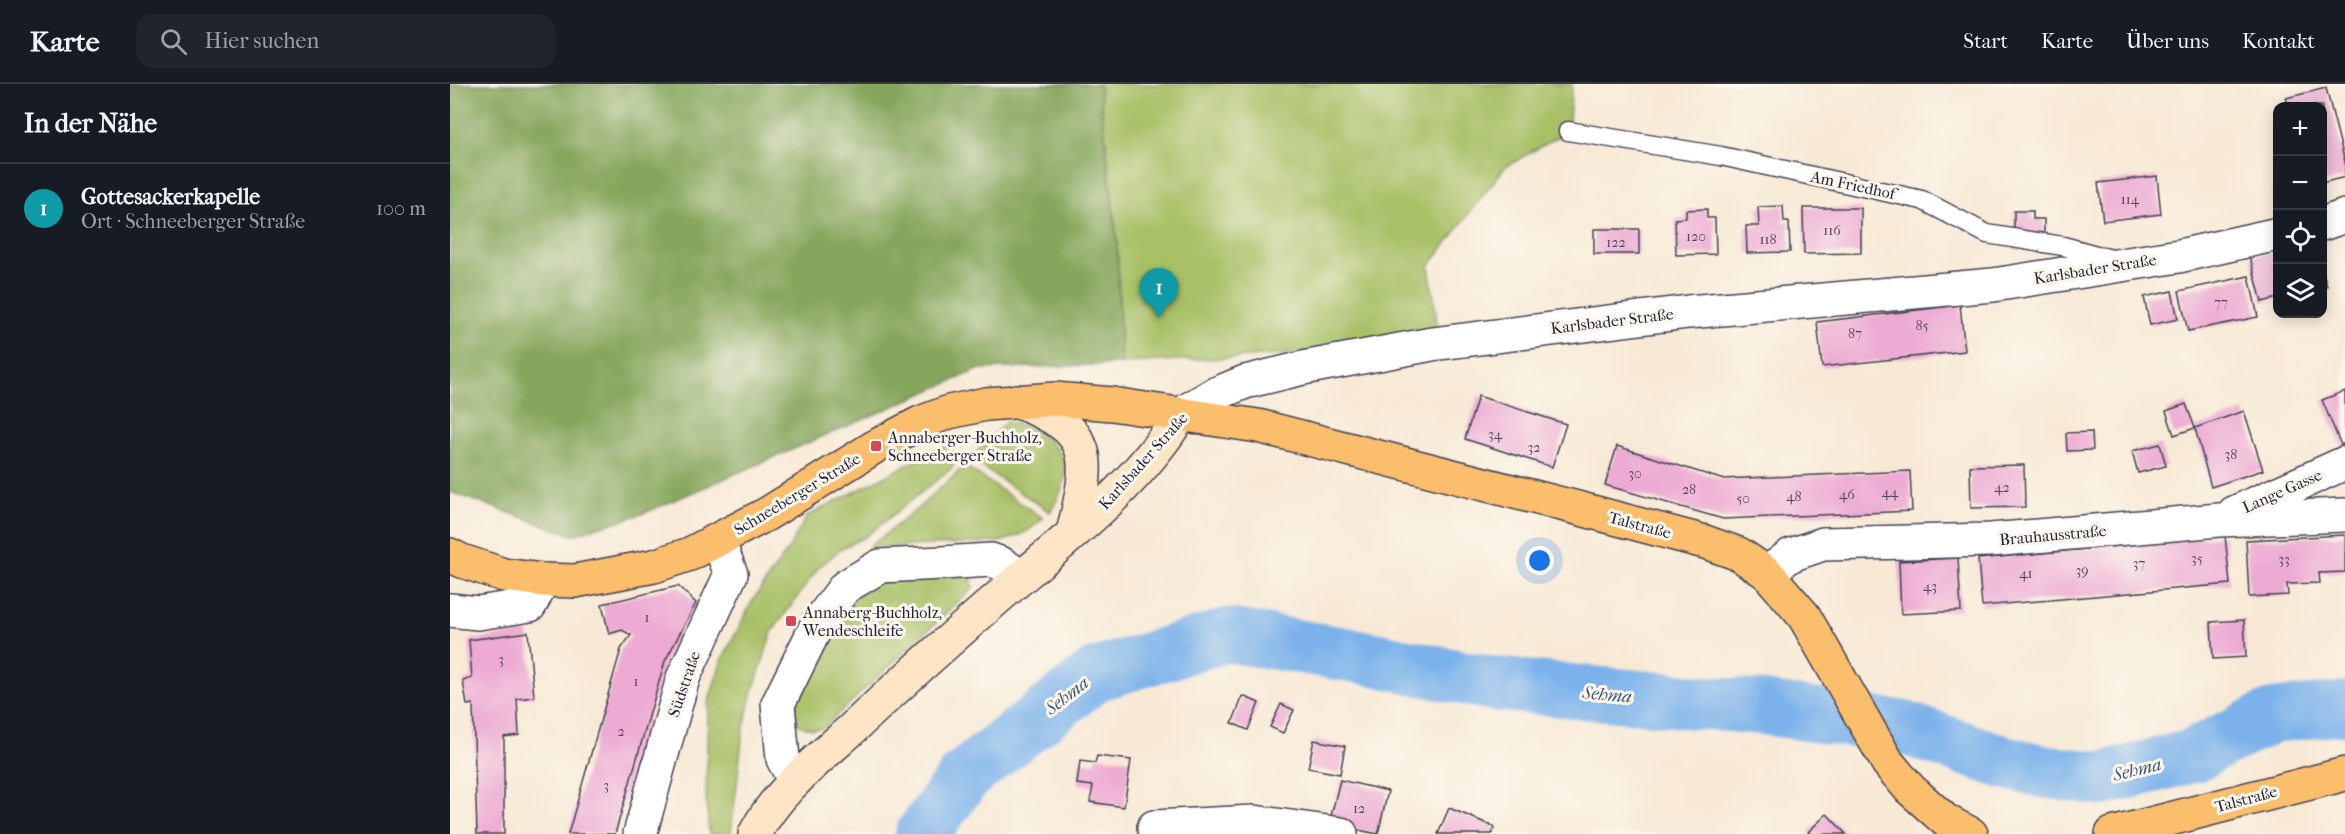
<!DOCTYPE html>
<html lang="de">
<head>
<meta charset="utf-8">
<style>
	:root { --surface:#171b24; --page:#20242c; --text:#f1f3f6; --muted:#9ea1a6; --line:#363941; --accent:#2563eb }
	body { margin:0; font-family:"IM FELL French Canon",serif; background:var(--page); color:var(--text) }
	.controls { position:absolute; right:18px; top:18px; display:grid; overflow:hidden; border-radius:12px; box-shadow:0 3px 15px #0003 }
	.controls button { width:54px; height:54px; display:grid; place-items:center; padding:0; border:0; border-bottom:2px solid var(--line); background:var(--surface); color:var(--text); font:30px sans-serif }
	.you { position:absolute; left:1090px; top:477px; width:21px; height:21px; margin:-15px; border:4px solid #fff; border-radius:50%; background:#1a73e8; box-shadow:0 0 0 9px #1a73e833 }
	.badge { display:grid; place-items:center; width:39px; height:39px; border-radius:50%; background:var(--accent); color:#fff; font-size:20px; font-weight:700 }
	.pin { position:absolute; translate:-50% -50px; filter:drop-shadow(0 2px 3px #0008) }
	.pin::after { content:''; position:absolute; top:32px; width:21px; height:18px; background:inherit; clip-path:polygon(0 0,100% 0,50% 100%) }
	.list { margin:0; padding:0; list-style:none }
	h2 { display:flex; justify-content:space-between; align-items:center; height:78px; margin:0; padding:0 24px; font-size:26px }
	h2 small { font-size:20px; font-weight:400; color:var(--muted) }
	.list li { display:grid; grid-template-columns:39px 1fr auto; gap:18px; align-items:center; box-sizing:border-box; height:90px; padding:0 24px; border-top:2px solid var(--line) }
	.list b { display:block; font-size:22px; white-space:nowrap }
	.list p { margin:0; font-size:20px; white-space:nowrap; color:var(--muted) }
	.list em { font-size:20px; font-style:normal; color:var(--muted) }
	.icon { flex:none; width:33px; height:33px; fill:none; stroke:currentColor; stroke-width:2; stroke-linecap:round; stroke-linejoin:round }
	.map { position:relative; flex:none; width:1895px; height:750px; overflow:hidden }
	header { display:flex; align-items:center; gap:36px; box-sizing:border-box; height:84px; padding:0 30px; background:var(--surface); border-bottom:2px solid var(--line) }
	header strong { font-size:28px }
	nav { display:flex; gap:33px; margin-inline-start:auto; font-size:21px }
	.search { width:420px; height:54px; background:var(--page); display:flex; align-items:center; gap:15px; box-sizing:border-box; padding:0 21px; border-radius:18px; color:var(--muted); font-size:22px }
	main { display:flex }
	aside { flex:1; background:var(--surface) }
	.map>svg:first-child { display:block }
	.green { fill:#a8c066; stroke:#657150; stroke-width:1.5 }
	.forest { fill:#86a65b; stroke:#54644b; stroke-width:1.5 }
	.lines { fill:none; stroke-linecap:round; stroke-linejoin:round }
	.river { stroke:#7cb2eb; stroke-width:54 }
	.building { fill:#edabd3 }
	.service-casing { stroke:#424052; stroke-width:21 }
	.minor-casing { stroke:#424052; stroke-width:36 }
	.secondary-casing { stroke:#424052; stroke-width:36 }
	.primary-casing { stroke:#424052; stroke-width:36 }
	.service { stroke:#fff; stroke-width:18 }
	.minor { stroke:#fff; stroke-width:33 }
	.secondary { stroke:#fde5c5; stroke-width:33 }
	.primary { stroke:#fabe6d; stroke-width:33 }
	.poi-dot { fill:#d1495b; stroke:#fbf7ec; stroke-width:2 }
	.labels { text-anchor:middle; dominant-baseline:central; stroke-width:6; stroke-linejoin:round; paint-order:stroke }
	.number-label { font-size:14px; fill:#554461 }
	.street-label { font-size:16px; fill:#22223b; stroke:#fbf7ec }
	.poi-label { font-size:16px; fill:#22223b; stroke:#fbf7ec; text-anchor:start }
	.water-label { font-size:18px; font-style:italic; fill:#425479; stroke:#fbf7ec }
</style>
</head>
<body>
<header>
<strong>Karte</strong>
<div class="search"><svg class="icon" aria-label="search" viewBox="0 0 24 24"><circle cx="10" cy="10" r="6"/><path d="M15 15l6 6"/></svg>Hier suchen</div>
<nav><a>Start</a><a>Karte</a><a>Über uns</a><a>Kontakt</a></nav>
</header>
<main>
<aside>
<h2>In der Nähe<small></small></h2>
<ul class="list">
<li><span class="badge" style="background:#0f9aa8">1</span><div><b>Gottesackerkapelle</b><p>Ort · Schneeberger Straße</p></div><em>100 m</em></li>
</ul>
</aside>
<div class="map">
<svg width="1895" height="750" viewBox="0 0 1895 750">
	<rect width="100%" height="100%" fill="#fbf7ec"/>
	<filter id="ink" filterUnits="userSpaceOnUse"><feTurbulence type="fractalNoise" baseFrequency=".0167" numOctaves="2"/><feDisplacementMap in="SourceGraphic" scale="12" xChannelSelector="R" yChannelSelector="G"/><feConvolveMatrix kernelMatrix="1 2 1 2 8 2 1 2 1" color-interpolation-filters="sRGB"/></filter>
	<filter id="wash" filterUnits="userSpaceOnUse"><feTurbulence type="fractalNoise" baseFrequency=".008" numOctaves="4" result="noise"/><feDisplacementMap in="SourceGraphic" scale="24" xChannelSelector="R" yChannelSelector="G"/><feGaussianBlur stdDeviation="1.35" result="paint"/><feColorMatrix in="noise" values="0 0 0 0 0 0 0 0 0 0 0 0 0 0 0 0 0 1.4 0 .05"/><feComposite in="paint" operator="in"/></filter>
	<g filter="url(#wash)">
		<rect width="100%" height="100%" fill="#f8e9d6"/>
		<g class="green">
			<path d="M649,0H1122L1118,47L1055,83L979,182L988,244C938,253 888,264 837,270C782,276 726,274 671,280L667,157Z"/>
			<path d="M556,338C583,342 619,360 615,394C613,407 606,417 600,428L520,375Z"/>
			<path d="M494,362L499,363L504,369L503,383L416,452L392,464L368,484L322,548L303,607L293,647L281,750H259L256,713L258,620L271,578L303,516L339,464L357,432Z"/>
			<path d="M515,382L593,434C579,448 567,454 547,458L418,464L466,426Z"/>
			<path d="M501,489H516L522,496L523,504L373,644L362,645L349,641L345,633L342,617L377,548L411,509L427,499Z"/>
		</g>
		<path class="forest" d="M0,0H649L667,157L671,280L530,285L192,430L122,451L0,408Z"/>
		<g class="lines">
			<path class="river" d="M472,750L515,692L645,591L777,551L919,574L1043,600L1313,624L1455,644L1553,678L1592,687L1652,695L1742,672L1822,632L1895,624"/>
		</g>
		<g id="blocks">
			<g class="building">
				<path d="M1876,4L1895,78V93L1872,99V22H1839L1836,14Z"/>
				<path d="M1707,92L1711,130L1653,137L1648,99Z"/>
				<path d="M1333,122L1334,138H1339L1340,168L1297,169L1296,142H1309L1308,123Z"/>
				<path d="M1353,124H1411V169L1354,170Z"/>
				<path d="M1257,125V134H1265L1266,170L1226,171L1225,135L1236,134V126Z"/>
				<path d="M1564,127H1583V135H1594V149H1564Z"/>
				<rect x="1144" y="145" width="45" height="25"/>
				<path d="M1828,167V214L1812,218L1800,173Z"/>
				<path d="M1872,186L1877,202L1872,203Z"/>
				<path d="M1799,192L1808,233L1738,247L1729,207Z"/>
				<path d="M1722,207L1728,235L1700,241L1694,213Z"/>
				<path d="M1510,221L1515,267L1372,283L1367,238Z"/>
				<path d="M1895,307V359L1891,361L1872,316Z"/>
				<path d="M1028,312L1116,340L1102,383L1015,355Z"/>
				<path d="M1736,320L1745,344L1724,351L1716,327Z"/>
				<path d="M1794,327L1813,386L1761,403L1745,344Z"/>
				<path d="M1642,348L1643,366L1617,367L1616,349Z"/>
				<path d="M1710,360L1716,382L1688,389L1682,367Z"/>
				<path d="M1167,362L1271,395L1460,387L1462,427L1273,435L1155,401Z"/>
				<path d="M1574,381L1575,423L1521,424L1520,382Z"/>
				<path d="M1895,451V488L1869,489L1870,499L1837,500L1838,511L1799,513L1796,456Z"/>
				<path d="M1775,452L1780,500L1532,522L1528,475Z"/>
				<path d="M1508,474L1511,527L1451,530L1449,477Z"/>
				<path d="M228,502L246,519L215,577L165,750H118L171,565L181,551L172,546L159,550L152,520Z"/>
				<path d="M1794,536L1796,573L1763,575L1761,538Z"/>
				<path d="M78,548L84,613L67,615L69,651L54,653V750H27L23,620L17,621L13,597L22,594L19,556Z"/>
				<path d="M793,612L809,619L798,646L782,639Z"/>
				<path d="M831,620L844,626L833,649L820,643Z"/>
				<path d="M864,656L895,662L890,690L858,684Z"/>
				<path d="M647,672L681,676L674,723L640,718L643,702L627,700L630,677L645,679Z"/>
				<path d="M890,696L938,707L928,750L879,740Z"/>
				<path d="M999,724L1045,743L1042,750H988Z"/>
				<path d="M1377,730L1396,750H1361L1358,748Z"/>
			</g>
		</g>
	</g>
	<g filter="url(#ink)">
		<use href="#blocks" fill-opacity="0" stroke="#424052" stroke-width="1.5"/>
		<g class="lines">
			<defs>
				<path id="service" d="M1118,47L1271,72L1472,116L1537,150L1613,162L1661,175"/>
				<g id="minor">
					<path d="M1872,140L1895,132"/>
					<path d="M731,330L763,311L795,298L853,284L982,260L1238,228L1543,201L1729,172L1828,150"/>
					<path d="M1784,429L1895,379"/>
					<path d="M1317,489L1341,471L1373,460L1541,456L1769,436L1895,431"/>
					<path d="M0,526L28,529L80,521L93,496"/>
					<path d="M345,697L333,675L328,620L368,539L395,503L430,482L492,479L541,476L552,480L572,493"/>
					<path d="M704,743L804,738L891,750"/>
					<path d="M190,750L233,594L281,490L268,456"/>
				</g>
				<g id="secondary">
					<path d="M566,317C647,347 641,373 623,449"/>
					<path d="M305,750C327,707 368,676 403,644C454,596 506,550 559,504C621,451 688,400 731,330"/>
				</g>
				<g id="primary">
					<path d="M0,471L12,477L54,491L93,496L125,497L204,482L240,470L317,430L426,362L470,339L499,328L536,320L605,315L662,320L808,342L1131,425L1255,458L1289,470L1317,489L1354,532L1438,679L1460,705L1496,737L1521,750"/>
					<path d="M1662,750L1895,690"/>
				</g>
			</defs>
			<use href="#service" class="service-casing"/>
			<use href="#minor" class="minor-casing"/>
			<use href="#secondary" class="secondary-casing"/>
			<use href="#primary" class="primary-casing"/>
			<use href="#service" class="service"/>
			<use href="#minor" class="minor"/>
			<use href="#secondary" class="secondary"/>
			<use href="#primary" class="primary"/>
		</g>
	</g>
	<g class="poi-dot">
		<rect x="420" y="356" width="12" height="12" rx="3"/>
		<rect x="335" y="531" width="12" height="12" rx="3"/>
	</g>
	<g class="labels">
		<g class="number-label">
			<text x="1680" y="115">114</text>
			<text x="1382" y="146">116</text>
			<text x="1246" y="152">120</text>
			<text x="1318" y="155">118</text>
			<text x="1166" y="158">122</text>
			<text x="1771" y="218">77</text>
			<text x="1472" y="241">85</text>
			<text x="1405" y="249">87</text>
			<text x="1045" y="350">34</text>
			<text x="1084" y="363">32</text>
			<text x="1781" y="370">38</text>
			<text x="1185" y="389">30</text>
			<text x="1552" y="403">42</text>
			<text x="1239" y="405">28</text>
			<text x="1440" y="408">44</text>
			<text x="1397" y="410">46</text>
			<text x="1344" y="412">48</text>
			<text x="1293" y="414">50</text>
			<text x="1747" y="474">35</text>
			<text x="1834" y="475">33</text>
			<text x="1689" y="479">37</text>
			<text x="1632" y="486">39</text>
			<text x="1576" y="489">41</text>
			<text x="1480" y="502">43</text>
			<text x="197" y="533">1</text>
			<text x="51" y="575">3</text>
			<text x="186" y="597">1</text>
			<text x="171" y="647">2</text>
			<text x="156" y="701">3</text>
			<text x="909" y="724">12</text>
		</g>
		<g class="street-label">
			<text transform="translate(1403 101) rotate(12)">Am Friedhof</text>
			<text transform="translate(1645 185) rotate(-9)">Karlsbader Straße</text>
			<text transform="translate(1162 237) rotate(-7)">Karlsbader Straße</text>
			<text transform="translate(693 377) rotate(-48)">Karlsbader Straße</text>
			<text transform="translate(1832 407) rotate(-24)">Lange Gasse</text>
			<text transform="translate(347 410) rotate(-31)">Schneeberger Straße</text>
			<text transform="translate(1190 441) rotate(15)">Talstraße</text>
			<text transform="translate(1603 451) rotate(-5)">Brauhausstraße</text>
			<text transform="translate(234 600) rotate(-71)">Südstraße</text>
			<text transform="translate(1796 715) rotate(-15)">Talstraße</text>
		</g>
		<g class="poi-label">
			<text x="438" y="353">Annaberger-Buchholz,<tspan x="438" dy="18">Schneeberger Straße</tspan></text>
			<text x="353" y="528">Annaberg-Buchholz,<tspan x="353" dy="18">Wendeschleife</tspan></text>
		</g>
		<g class="water-label">
			<text transform="translate(1157 611) rotate(5)">Sehma</text>
			<text transform="translate(617 612) rotate(-38)">Sehma</text>
			<text transform="translate(1687 686) rotate(-14)">Sehma</text>
		</g>
	</g>
</svg>
<div class="controls">
<button>+</button>
<button>−</button>
<button><svg class="icon" aria-label="locate" viewBox="0 0 24 24"><circle cx="12" cy="12" r="6"/><path d="M12 2v4M12 18v4M2 12h4M18 12h4"/></svg></button>
<button><svg class="icon" aria-label="layers" viewBox="0 0 24 24"><path d="M12 4l9 5-9 5-9-5zM3 14l9 5 9-5"/></svg></button>
</div>
<div class="you"></div>
<div class="pin badge" style="left:709px;top:234px;background:#0f9aa8">1</div>
</div>
</main>
</body>
</html>
